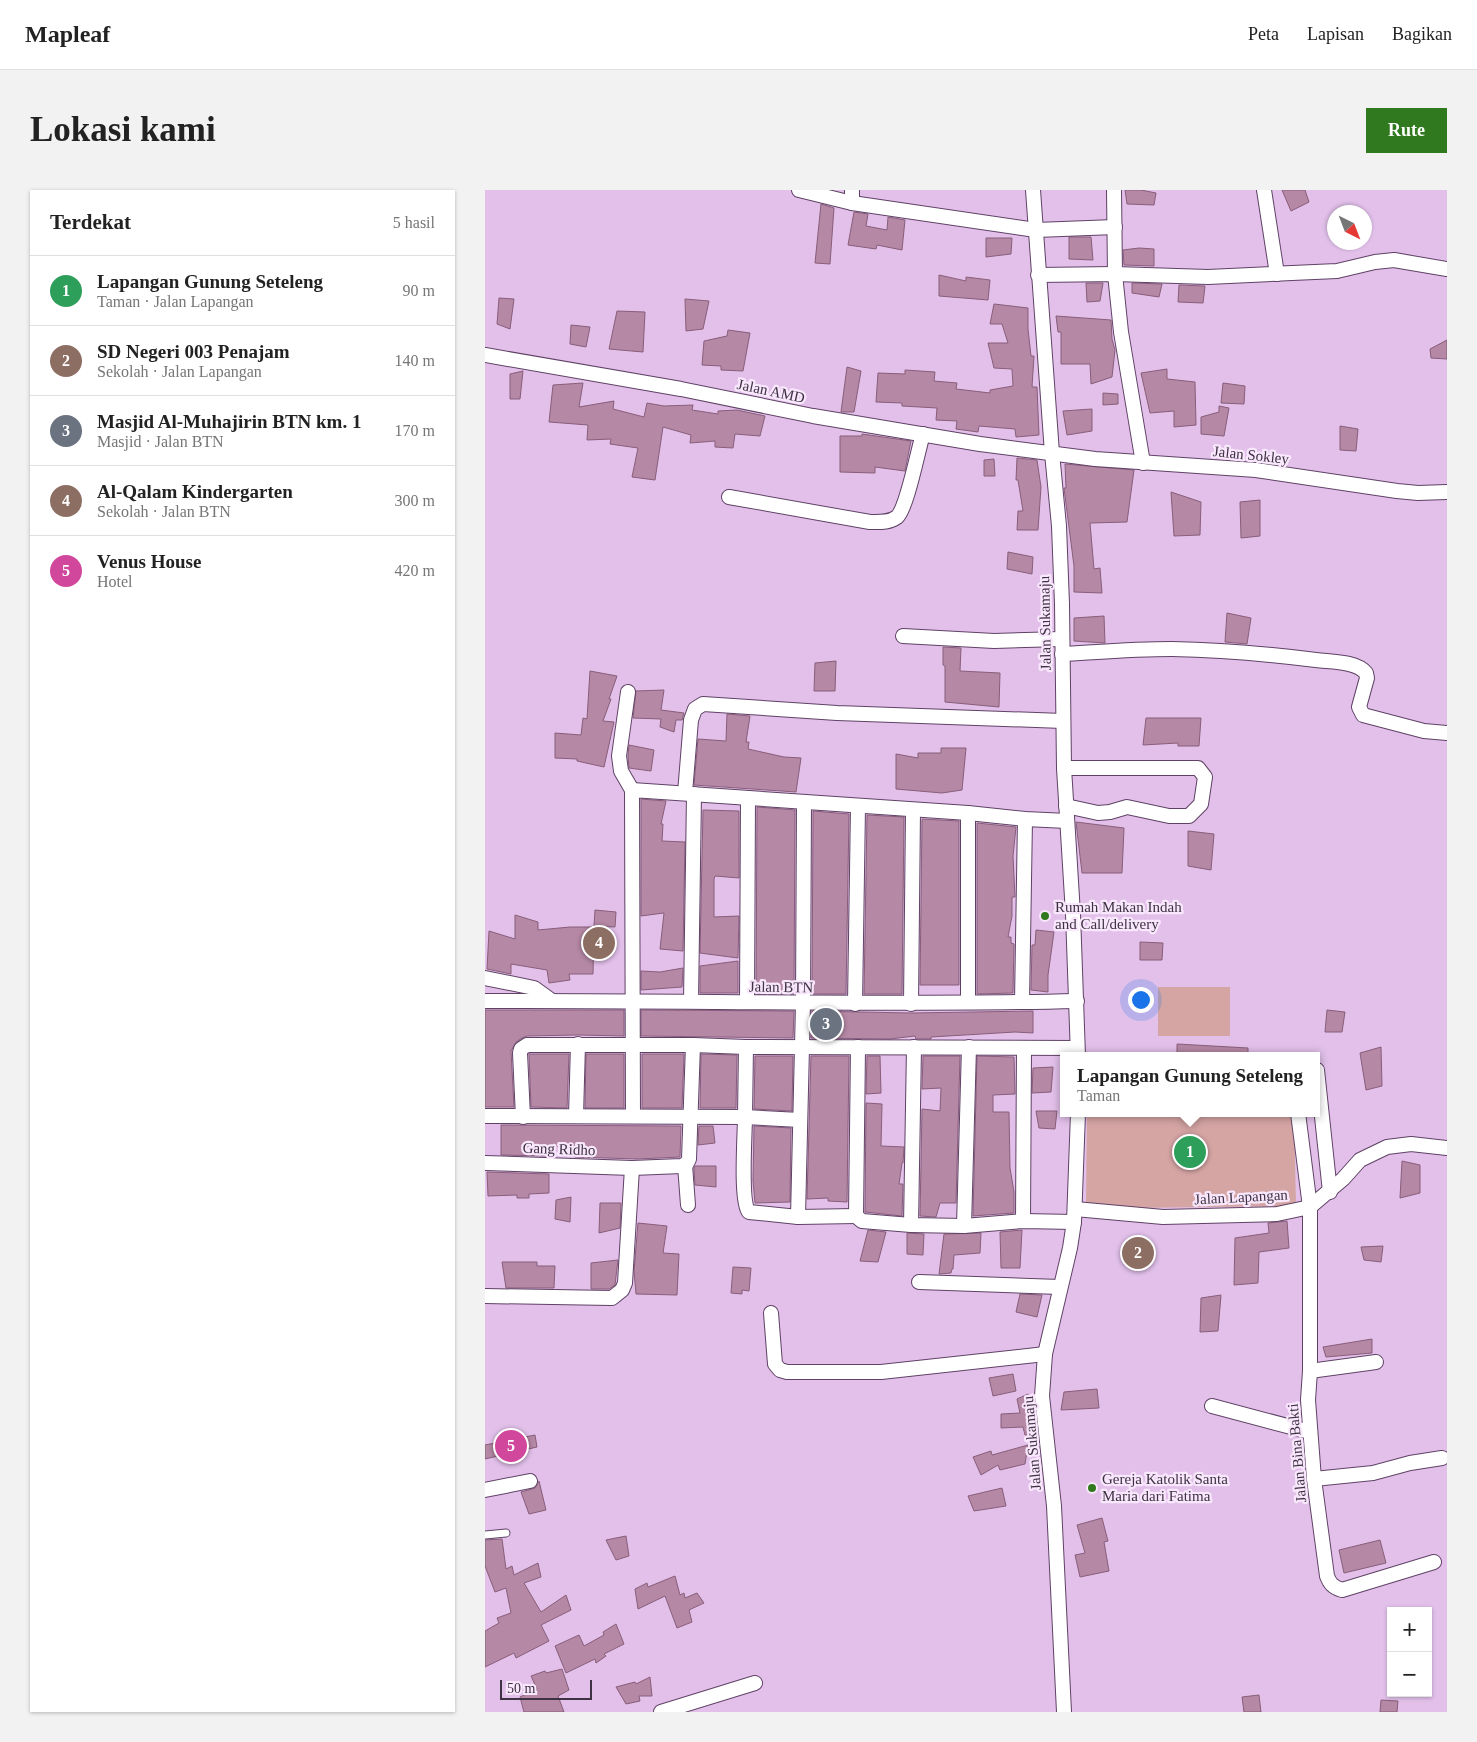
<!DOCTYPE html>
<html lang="id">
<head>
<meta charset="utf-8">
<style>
	:root { --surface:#fff; --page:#f2f2f2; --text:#222; --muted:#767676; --line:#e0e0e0; --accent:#30791e }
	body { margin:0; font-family:Georgia,serif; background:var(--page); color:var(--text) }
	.controls { position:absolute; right:15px; bottom:15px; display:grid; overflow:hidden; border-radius:0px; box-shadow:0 1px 4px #0004 }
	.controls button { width:45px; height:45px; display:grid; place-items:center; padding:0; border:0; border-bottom:1px solid var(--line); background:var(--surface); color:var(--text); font:25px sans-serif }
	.compass { position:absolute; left:842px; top:15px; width:45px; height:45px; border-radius:50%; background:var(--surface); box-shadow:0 1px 4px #0004; rotate:138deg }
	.scale { position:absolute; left:15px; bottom:12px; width:92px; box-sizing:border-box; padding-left:5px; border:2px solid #3e3141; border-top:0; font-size:14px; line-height:18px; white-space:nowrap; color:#3e3141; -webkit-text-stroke:4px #f9e8fd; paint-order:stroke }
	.you { position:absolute; left:655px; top:809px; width:18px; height:18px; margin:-12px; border:4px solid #fff; border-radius:50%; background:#1a73e8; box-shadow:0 0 0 8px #1a73e833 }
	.badge { display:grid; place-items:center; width:32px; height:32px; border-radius:50%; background:var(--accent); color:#fff; font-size:16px; font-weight:700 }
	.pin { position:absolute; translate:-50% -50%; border:2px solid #fff; box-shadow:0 1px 5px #0006 }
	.popup { position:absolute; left:575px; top:862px; width:260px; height:65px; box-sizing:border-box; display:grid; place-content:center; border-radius:0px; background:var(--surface); filter:drop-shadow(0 1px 4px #0005); font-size:16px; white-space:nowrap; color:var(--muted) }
	.popup b { font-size:19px; color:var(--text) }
	.popup::after { content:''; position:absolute; left:50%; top:100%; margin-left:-10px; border:10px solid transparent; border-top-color:var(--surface) }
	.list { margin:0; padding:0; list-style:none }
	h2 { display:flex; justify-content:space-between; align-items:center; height:65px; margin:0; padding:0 20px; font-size:21px }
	h2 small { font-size:16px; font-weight:400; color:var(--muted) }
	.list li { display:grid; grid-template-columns:32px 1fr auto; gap:15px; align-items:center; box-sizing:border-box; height:70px; padding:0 20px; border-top:1px solid var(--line) }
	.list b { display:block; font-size:19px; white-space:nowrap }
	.list p { margin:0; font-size:16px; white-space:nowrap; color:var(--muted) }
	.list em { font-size:16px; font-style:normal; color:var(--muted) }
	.map { position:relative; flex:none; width:962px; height:1522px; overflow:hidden; border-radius:0px }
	header { display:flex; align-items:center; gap:30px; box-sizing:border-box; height:70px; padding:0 25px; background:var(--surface); border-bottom:1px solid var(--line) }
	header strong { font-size:24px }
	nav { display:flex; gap:28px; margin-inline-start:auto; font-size:18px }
	.intro { display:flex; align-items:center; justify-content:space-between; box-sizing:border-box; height:120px; padding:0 30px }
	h1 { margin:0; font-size:35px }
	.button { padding:12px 22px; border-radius:0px; background:var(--accent); color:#fff; font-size:18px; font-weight:700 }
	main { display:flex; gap:30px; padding:0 30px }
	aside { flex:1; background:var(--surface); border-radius:0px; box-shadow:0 1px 4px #0004 }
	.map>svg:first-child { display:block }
	.green { fill:#d5a5a4 }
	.building { fill:#b588a5; stroke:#885e7a }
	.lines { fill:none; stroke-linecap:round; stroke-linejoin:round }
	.service-casing { stroke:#5f4265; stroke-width:9 }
	.minor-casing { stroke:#5f4265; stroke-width:16 }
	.service { stroke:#fff; stroke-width:7 }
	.minor { stroke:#fff; stroke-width:14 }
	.poi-dot { fill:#30791e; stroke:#f9e8fd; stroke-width:2 }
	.labels { text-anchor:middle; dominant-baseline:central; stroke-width:4.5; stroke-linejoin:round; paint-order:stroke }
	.street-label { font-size:15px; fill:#3e3141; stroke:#f9e8fd }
	.poi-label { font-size:15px; fill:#3e3141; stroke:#f9e8fd; text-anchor:start }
</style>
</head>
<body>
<header>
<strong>Mapleaf</strong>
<nav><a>Peta</a><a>Lapisan</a><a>Bagikan</a></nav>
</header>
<div class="intro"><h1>Lokasi kami</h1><a class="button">Rute</a></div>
<main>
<aside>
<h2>Terdekat<small>5 hasil</small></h2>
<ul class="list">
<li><span class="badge" style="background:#2e9e5b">1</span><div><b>Lapangan Gunung Seteleng</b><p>Taman · Jalan Lapangan</p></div><em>90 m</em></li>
<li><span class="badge" style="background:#8d6e63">2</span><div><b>SD Negeri 003 Penajam</b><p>Sekolah · Jalan Lapangan</p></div><em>140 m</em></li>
<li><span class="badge" style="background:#6b7280">3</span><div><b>Masjid Al-Muhajirin BTN km. 1</b><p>Masjid · Jalan BTN</p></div><em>170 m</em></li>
<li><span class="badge" style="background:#8d6e63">4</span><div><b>Al-Qalam Kindergarten</b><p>Sekolah · Jalan BTN</p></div><em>300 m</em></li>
<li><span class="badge" style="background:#d1479c">5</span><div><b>Venus House</b><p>Hotel</p></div><em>420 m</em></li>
</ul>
</aside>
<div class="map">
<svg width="962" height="1522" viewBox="0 0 962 1522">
	<rect width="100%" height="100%" fill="#e2c0ea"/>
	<g class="green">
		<rect x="673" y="797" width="72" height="49"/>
		<path d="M602,923H809L811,1016L644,1018L606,1015L601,1012Z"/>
	</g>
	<g class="building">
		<path d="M640,0H656L671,3L669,15L642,14Z"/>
		<path d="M797,0H820L824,12L806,21Z"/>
		<path d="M336,14L349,18L345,74L330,73Z"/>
		<path d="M369,22L383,24L381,36L402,40L403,27L420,30L417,60L392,55L391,59L363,55Z"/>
		<path d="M584,47H606L608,70L584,69Z"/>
		<path d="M501,48H527L526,64L501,67Z"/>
		<path d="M654,58L669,59V76L639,75L638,60Z"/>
		<path d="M454,85L481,91V87L505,90L503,110L454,106Z"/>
		<path d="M601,93H618L615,111L602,112Z"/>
		<path d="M647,93L677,94L674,107L647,103Z"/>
		<path d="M694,95L720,96L718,113L693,112Z"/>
		<path d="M14,108L29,109L25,139L12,134Z"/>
		<path d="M200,109L224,111L218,139L201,141Z"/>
		<path d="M509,114L543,118V139L546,166H549L547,197H552L554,245L531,247L530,239L494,236L493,242L471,239L472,231L451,230L452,218L417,216V213L391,212L393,183L420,184V180L450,182L449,191L472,193L471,199L505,203V200L528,196L527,179L509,178L503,153H523L517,134H505Z"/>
		<path d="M132,121L160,122L158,162L124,159Z"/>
		<path d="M571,126L626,130L627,149L630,160L627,187L606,194L605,174H576V142H573Z"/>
		<path d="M86,135L105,137L101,157L85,154Z"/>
		<path d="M243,140L265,143L258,181L236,180V176L217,175L219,151L242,146Z"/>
		<path d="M962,150V169L946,168L945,159Z"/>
		<path d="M362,177L376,181L369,222H356Z"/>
		<path d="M682,179V189L710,192L711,235L689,237V221L665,223L656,183Z"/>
		<path d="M38,181L35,209H25V184Z"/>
		<path d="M98,193L94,217L129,211L128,219L159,227L162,213L179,216L208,215L207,220L233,224V221L252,220L280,226L275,246L250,244L248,258L230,257V251L205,253L206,245L178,237L170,290L147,287L153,258L125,254L126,249L102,250L103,235L64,232L68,195Z"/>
		<path d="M738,193L760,196L759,214L736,213Z"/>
		<path d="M618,203L633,204V214L618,215Z"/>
		<path d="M734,216L744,218L739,246L716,244V227L734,222Z"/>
		<path d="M607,219V241L582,245L578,221Z"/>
		<path d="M855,236L873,239L871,261L855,260Z"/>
		<path d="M377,244L426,251L420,281L390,277V283L355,282V246H377Z"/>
		<path d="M532,268L552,270L556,297L553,340H532L533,321H538L533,290H531Z"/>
		<path d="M509,269L510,286H499V270Z"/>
		<path d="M580,274L649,280L642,332L605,333L609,379L615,378L617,403L589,402V376L579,298H581Z"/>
		<path d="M686,302L716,312L715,345L689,346Z"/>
		<path d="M775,310V346L756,348L755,312Z"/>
		<path d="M523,362L548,367L547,384L522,379Z"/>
		<path d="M742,423L766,428L762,454L740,452Z"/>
		<path d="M619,426L620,453L589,451V428Z"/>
		<path d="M458,457L476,458L475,481L515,483L514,517L460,512V476L458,475Z"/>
		<path d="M351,471L350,501H329L330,473Z"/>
		<path d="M105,481L132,486L124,509H126L118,531L129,532L119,577L92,571V569L70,568V543L96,545L98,528L102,529Z"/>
		<path d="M179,500L176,520L199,523L197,530H191L189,542L175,537L176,529L148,528L151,501Z"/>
		<path d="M242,524L265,526L261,552H264L263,559L299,567L316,568L311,602L209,595L213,549L241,551Z"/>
		<path d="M661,528H716L714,556H693V553L658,555Z"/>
		<path d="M144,555L169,560L166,581L144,578L143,566Z"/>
		<path d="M456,558H481L477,600L457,603L411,599V564L433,568V563H456Z"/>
		<path d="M156,609L181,611L176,634H178L177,651L200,652L198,761L175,759L179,723L156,726Z"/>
		<path d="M272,617L310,620L309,804H271Z"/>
		<path d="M218,620L254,621V688L230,686L229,689V727L254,726L253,768L215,763Z"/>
		<path d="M328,621L364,624L361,804H327Z"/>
		<path d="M382,625L419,627L417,804H379Z"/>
		<path d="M437,629L474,631V795H435Z"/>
		<path d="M591,632L639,638L637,683H597Z"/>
		<path d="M492,633L531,637L528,666L530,707H527V726L523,747H526V753L529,754L528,803L492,804Z"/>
		<path d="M703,641L729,644L726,680L703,676Z"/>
		<path d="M110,720L131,722L130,737L109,736Z"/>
		<path d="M30,725L53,732V740L85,737H109L108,784H84L85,790L64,793L62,780L26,774V784L2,779L4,741L30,749Z"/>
		<path d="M551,740L569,742L563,785V802L546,800L547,755H550Z"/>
		<path d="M655,752L678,753L677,770H655Z"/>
		<path d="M253,771V803H215V776Z"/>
		<path d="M198,778L197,797L156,800V781L175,782Z"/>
		<path d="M0,820H139V846L93,845L42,846L37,848L31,852L26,861L29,917H0Z"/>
		<path d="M156,820L309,821L308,848L156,846Z"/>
		<path d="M842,820L860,822L857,842H840Z"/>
		<path d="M327,821L426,823L548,821V843L530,842L446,847V849H431L430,846L405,849L326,848Z"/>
		<path d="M692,854L763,858V866H692Z"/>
		<path d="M896,857L897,896L881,900L875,863Z"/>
		<path d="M44,864H84L82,918L46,917Z"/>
		<path d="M101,864H139V918H100Z"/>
		<path d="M157,864H199L197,918H157Z"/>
		<path d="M216,864L252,865L251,918H215Z"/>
		<path d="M270,866H308L307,921L269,919Z"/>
		<path d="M326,866H364L362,1012L343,1011V1008L322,1009Z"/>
		<path d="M382,866H395L396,903L381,904Z"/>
		<path d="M438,866H475L471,1013H455L451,1027L435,1026L437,919L455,921L456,898L437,899Z"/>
		<path d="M492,866L529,867L530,904L508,905V922H524L525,978L529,1002V1023L488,1026Z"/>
		<path d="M568,877L566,902L547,903L548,878Z"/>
		<path d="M381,913L397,914L396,956L419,957L418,973H417L414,994H418L417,1026L380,1022Z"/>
		<path d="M551,921H572L570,939L554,938Z"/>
		<path d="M16,935L196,936L195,967L152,969L90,967L89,955L60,957L62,966L16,965Z"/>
		<path d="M214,936H228L230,953L213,955Z"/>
		<path d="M269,936L306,938L305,1012L270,1013L268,991Z"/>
		<path d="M917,971L935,975V1003L915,1008Z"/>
		<path d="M210,976H231V997L210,995L209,978Z"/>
		<path d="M2,982L64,984V1003L44,1004V1008H32V1005L3,1006Z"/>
		<path d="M86,1007L85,1032L70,1029L71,1010Z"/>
		<path d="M115,1013H136L135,1038L114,1043Z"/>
		<path d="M802,1031L804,1058L774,1062L773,1093L749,1095L750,1048L784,1043L783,1033Z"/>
		<path d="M153,1033L182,1036L178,1063L194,1064L192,1105L151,1104L149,1081Z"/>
		<path d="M383,1040L401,1042L393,1072L375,1071Z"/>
		<path d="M537,1040L535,1078H516L515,1042Z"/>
		<path d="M422,1043L439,1044L438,1065L422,1064Z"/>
		<path d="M496,1043L495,1063L469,1065L468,1079H467L466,1083L454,1084L459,1044Z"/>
		<path d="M898,1056L896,1072L879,1070L876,1057Z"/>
		<path d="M133,1070L130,1095L124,1099H106V1073Z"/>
		<path d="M17,1072H52V1076H70L69,1098H21Z"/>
		<path d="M248,1077L266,1078L264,1101L257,1100V1104L246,1103Z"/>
		<path d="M535,1104L557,1105L552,1127L531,1122Z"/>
		<path d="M736,1105L733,1141L715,1142L716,1108Z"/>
		<path d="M887,1149V1163L841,1167L838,1157Z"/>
		<path d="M528,1184L531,1201L508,1206L504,1188Z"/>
		<path d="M612,1199L614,1218L576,1220L579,1202Z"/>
		<path d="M543,1204L545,1216H544V1245H540L538,1237L516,1238V1224L535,1223L532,1209Z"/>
		<path d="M50,1245L52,1257L0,1269V1255Z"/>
		<path d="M543,1255L540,1274L515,1280L513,1275L496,1285L488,1267L506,1261L507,1265Z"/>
		<path d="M54,1291L61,1320L44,1324L36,1302L50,1298Z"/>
		<path d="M517,1298L521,1316L489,1321L483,1306Z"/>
		<path d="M617,1328L623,1351L619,1352L624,1381L595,1387L590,1365L600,1363L592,1335Z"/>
		<path d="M141,1346L144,1366L131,1370L121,1350Z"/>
		<path d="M17,1349L21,1379L27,1376L29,1385L53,1373L56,1387L39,1393L56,1422L81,1405L86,1420L56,1435L64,1451L31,1468L29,1463L0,1477V1441L14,1433L12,1428L26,1423L21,1398L10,1402L0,1376V1350Z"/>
		<path d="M895,1350L901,1373L859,1383L854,1360Z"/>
		<path d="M190,1386L195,1405L199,1403L200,1408L212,1403L219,1413L204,1420L207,1432L192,1438L180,1406L153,1419L150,1399L162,1393L163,1397Z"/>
		<path d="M131,1434L139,1454L119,1464L121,1466L111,1473L110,1469L81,1483L70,1456L94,1445L99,1456L119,1445L118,1442Z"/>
		<path d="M77,1479L84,1500L73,1506L79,1522H39L35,1507L52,1499L46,1486L60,1481L61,1483Z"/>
		<path d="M165,1487L167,1506H154L155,1511L141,1514L131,1497L150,1492L151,1494Z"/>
		<path d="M774,1505L776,1522H759L757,1507Z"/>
		<path d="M896,1510L913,1511L912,1522H895Z"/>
	</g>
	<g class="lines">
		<defs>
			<path id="service" d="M0,1345L21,1343"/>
			<g id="minor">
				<path d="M314,0L367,13L551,40L630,37"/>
				<path d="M548,0L567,263L574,336L577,414L579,578L588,724L593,866"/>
				<path d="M629,0L630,84L636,142L658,273"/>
				<path d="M779,0L792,84"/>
				<path d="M367,13V0"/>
				<path d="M553,85L630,84L723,87L852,81L890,72L909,70L962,79"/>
				<path d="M0,165L196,199L328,226L495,254L610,269L771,280L912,301L933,303L962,302"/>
				<path d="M244,307L385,332C394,332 404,333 412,327C422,318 433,260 438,244"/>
				<path d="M418,446L509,451L577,449"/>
				<path d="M577,464C613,462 650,459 687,459C735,460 783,464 831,470C846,472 871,471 881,483L882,488L874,517L878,525L939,541L962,543"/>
				<path d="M143,502L134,566L136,581L147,600"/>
				<path d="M579,578H713L720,587L716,614L704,626H684L642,617L625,622L613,623L581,616"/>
				<path d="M200,603L206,530L210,519L218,514L352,523L578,531"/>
				<path d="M0,788L49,798L67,811"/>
				<path d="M0,811C197,810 395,816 592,811"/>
				<path d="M206,811L209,604"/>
				<path d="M262,812L263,608"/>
				<path d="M483,812V623"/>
				<path d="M537,812L540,629"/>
				<path d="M370,814L373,616"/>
				<path d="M426,814L428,620"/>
				<path d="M373,857L371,1026L377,1031L426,1035L479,1036L538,1031L589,1032"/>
				<path d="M832,880L845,1002"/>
				<path d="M813,923L825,1017V1181L823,1210L829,1289L842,1386C845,1394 848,1397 857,1400L949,1372"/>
				<path d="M0,926L260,927L261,857L592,858"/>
				<path d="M91,926L93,854"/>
				<path d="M148,926L147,600L483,623L540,629L582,631"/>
				<path d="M38,927L35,863L36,859L42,855H208L261,857"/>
				<path d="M315,930L260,927C260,943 255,1012 264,1022L313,1027L318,814L319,612"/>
				<path d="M0,973L147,978"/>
				<path d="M200,975L203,1015"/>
				<path d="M590,1019L678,1027L792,1024L825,1017L858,989L875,970L902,957L926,954L962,958"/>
				<path d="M313,1027L371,1026"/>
				<path d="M538,1031L539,858"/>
				<path d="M426,1035L429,857"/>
				<path d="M479,1036L484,857"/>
				<path d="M434,1092L575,1097"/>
				<path d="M0,1106L127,1108L137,1100L140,1093L147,978L197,976L202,973L204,969L208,855"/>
				<path d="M286,1123L290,1174L295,1180L302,1182H396L560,1164"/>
				<path d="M825,1181L891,1172"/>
				<path d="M727,1216L825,1242"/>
				<path d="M829,1289L888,1283L925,1273L957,1268"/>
				<path d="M0,1300L45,1291"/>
				<path d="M176,1522L270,1493"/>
				<path d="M579,1522L569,1316L557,1206L560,1164L585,1058L589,1032L593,923"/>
			</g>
		</defs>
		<use href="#service" class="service-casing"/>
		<use href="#minor" class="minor-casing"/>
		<use href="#service" class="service"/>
		<use href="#minor" class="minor"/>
	</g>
	<g class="poi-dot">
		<circle cx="560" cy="726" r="5"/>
		<circle cx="607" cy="1298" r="5"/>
	</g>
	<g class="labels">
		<g class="street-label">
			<text transform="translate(286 201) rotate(12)">Jalan AMD</text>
			<text transform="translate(766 265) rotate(6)">Jalan Sokley</text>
			<text transform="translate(560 433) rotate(-91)">Jalan Sukamaju</text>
			<text transform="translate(296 797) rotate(1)">Jalan BTN</text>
			<text transform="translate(74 959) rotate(2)">Gang Ridho</text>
			<text transform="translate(756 1007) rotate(-3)">Jalan Lapangan</text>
			<text transform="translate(547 1253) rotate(-95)">Jalan Sukamaju</text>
			<text transform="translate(812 1263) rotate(-95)">Jalan Bina Bakti</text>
		</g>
		<g class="poi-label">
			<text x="570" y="717">Rumah Makan Indah<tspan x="570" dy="17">and Call/delivery</tspan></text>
			<text x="617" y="1289">Gereja Katolik Santa<tspan x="617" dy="17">Maria dari Fatima</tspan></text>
		</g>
	</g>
</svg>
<div class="controls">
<button>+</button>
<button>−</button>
</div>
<svg class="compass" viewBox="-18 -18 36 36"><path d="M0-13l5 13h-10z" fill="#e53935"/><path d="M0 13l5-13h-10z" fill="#767676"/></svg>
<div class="scale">50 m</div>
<div class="you"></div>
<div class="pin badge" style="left:705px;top:962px;background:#2e9e5b">1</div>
<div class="popup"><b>Lapangan Gunung Seteleng</b>Taman</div>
<div class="pin badge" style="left:653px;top:1063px;background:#8d6e63">2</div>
<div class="pin badge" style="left:341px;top:834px;background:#6b7280">3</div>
<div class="pin badge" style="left:114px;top:753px;background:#8d6e63">4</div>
<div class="pin badge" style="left:26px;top:1256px;background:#d1479c">5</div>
</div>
</main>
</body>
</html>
